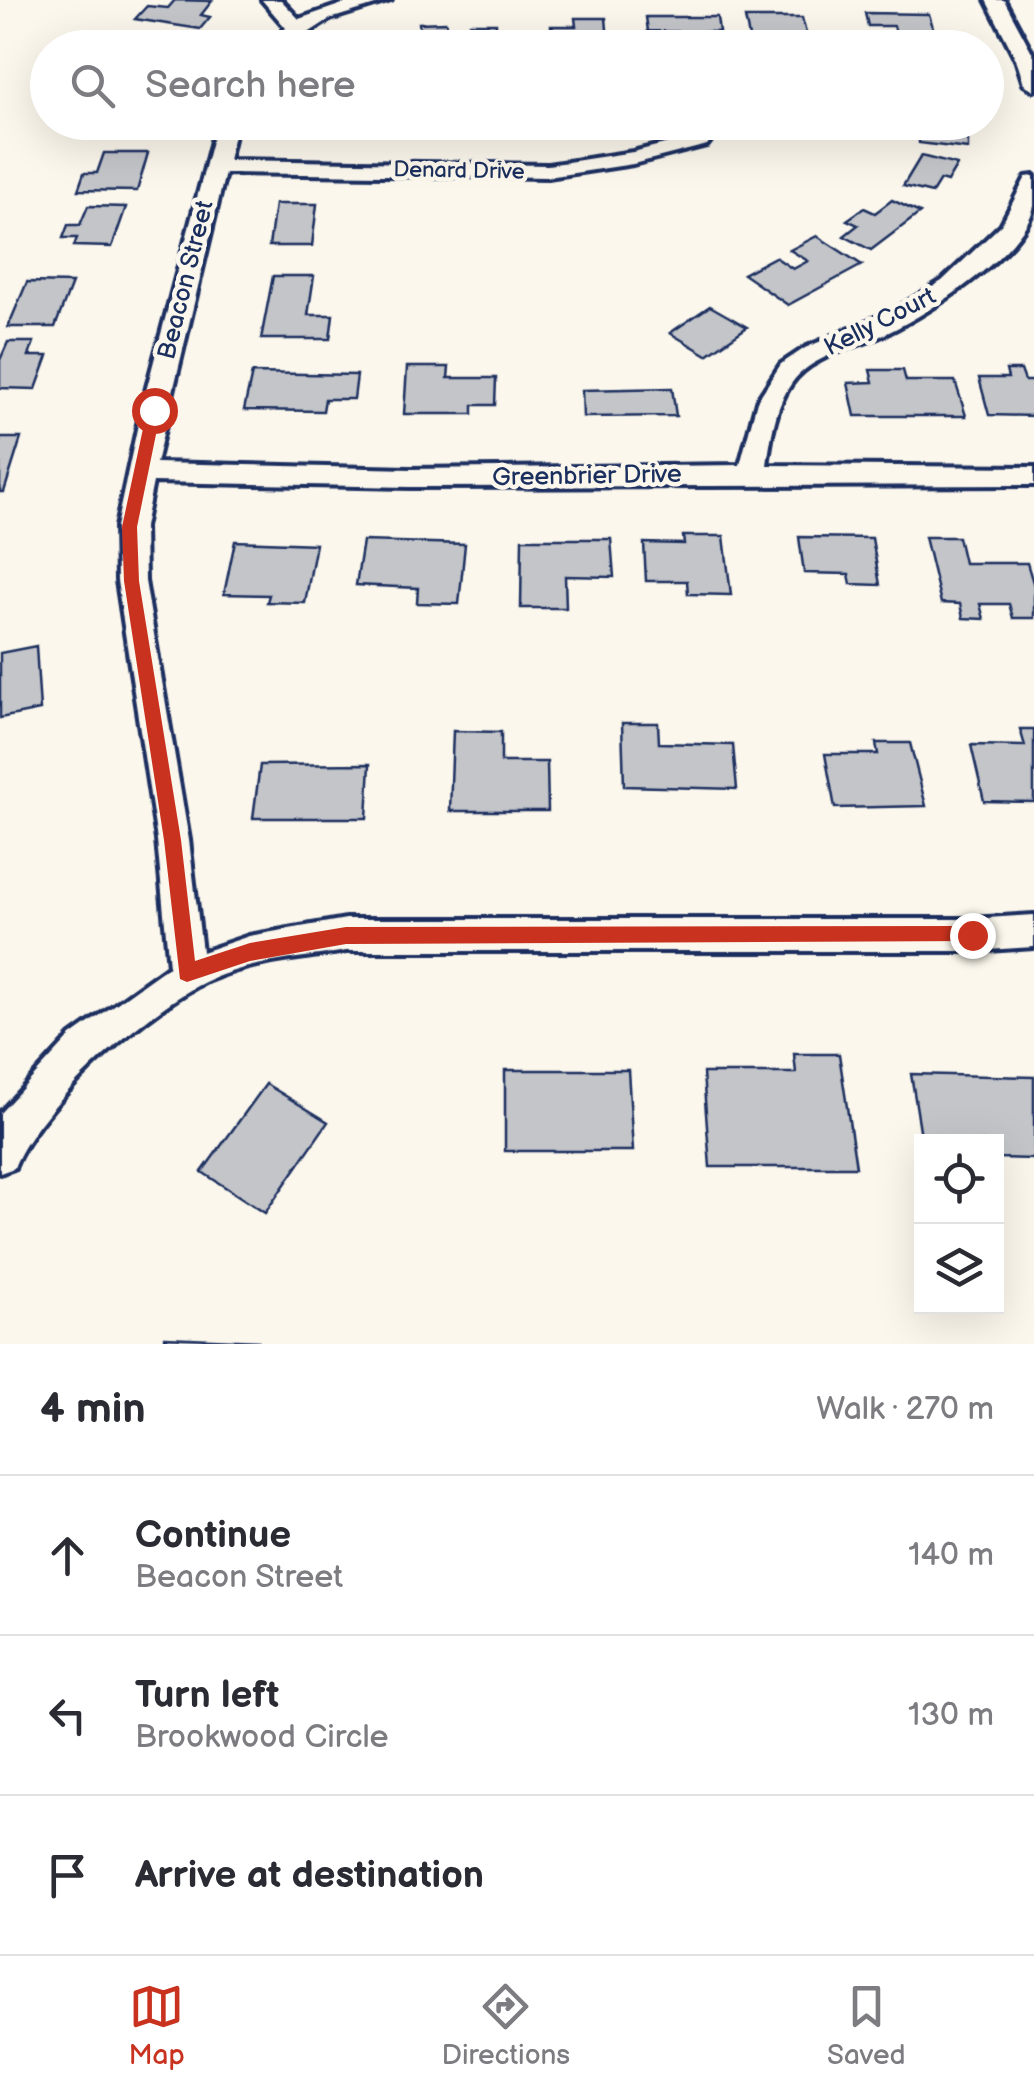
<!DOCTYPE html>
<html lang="en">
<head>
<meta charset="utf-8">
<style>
	:root { --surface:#fff; --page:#f7f7f7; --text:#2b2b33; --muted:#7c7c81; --line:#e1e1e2; --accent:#c8321e }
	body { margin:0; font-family:"Balsamiq Sans",sans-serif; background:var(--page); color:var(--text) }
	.controls { position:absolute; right:30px; bottom:30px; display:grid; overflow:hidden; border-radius:0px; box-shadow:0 10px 40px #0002 }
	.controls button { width:90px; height:90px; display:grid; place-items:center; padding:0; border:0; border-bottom:2px solid var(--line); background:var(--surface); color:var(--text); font:50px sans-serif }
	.stop { position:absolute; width:30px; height:30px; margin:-22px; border:8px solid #c8321e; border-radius:50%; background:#fff }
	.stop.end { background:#c8321e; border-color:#fff; box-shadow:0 2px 10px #0008 }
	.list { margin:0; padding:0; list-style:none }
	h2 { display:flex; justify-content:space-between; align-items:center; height:130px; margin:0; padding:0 40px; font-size:42px }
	h2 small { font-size:32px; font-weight:400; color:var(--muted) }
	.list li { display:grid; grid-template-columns:65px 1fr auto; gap:30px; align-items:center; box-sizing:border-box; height:160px; padding:0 40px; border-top:2px solid var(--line) }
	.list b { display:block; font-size:38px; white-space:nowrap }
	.list p { margin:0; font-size:32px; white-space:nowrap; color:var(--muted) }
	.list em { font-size:32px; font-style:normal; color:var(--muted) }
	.icon { flex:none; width:55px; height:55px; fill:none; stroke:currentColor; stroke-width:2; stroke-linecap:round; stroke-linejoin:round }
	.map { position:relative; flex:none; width:1034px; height:1344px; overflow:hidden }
	.search { position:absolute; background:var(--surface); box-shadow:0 10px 40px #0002; left:30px; right:30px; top:30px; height:110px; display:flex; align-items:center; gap:25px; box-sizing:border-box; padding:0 35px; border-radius:55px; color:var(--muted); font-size:38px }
	.sheet { height:610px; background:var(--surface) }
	nav { display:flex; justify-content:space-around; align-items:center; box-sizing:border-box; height:140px; border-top:2px solid var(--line); background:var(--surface); font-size:28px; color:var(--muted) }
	nav a { display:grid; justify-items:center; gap:5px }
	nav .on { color:var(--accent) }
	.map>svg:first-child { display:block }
	.building { fill:#c3c5c9; stroke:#1b2f5e; stroke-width:2.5 }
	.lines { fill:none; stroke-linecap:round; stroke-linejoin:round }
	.minor-casing { stroke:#1b2f5e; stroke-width:8 }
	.minor { fill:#fbf7ec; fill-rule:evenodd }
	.route { fill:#c8321e }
	.labels { text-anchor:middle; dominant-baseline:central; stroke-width:9; stroke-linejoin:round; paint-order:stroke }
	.far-street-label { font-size:22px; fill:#1b2f5e; stroke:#fbf7ec }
	.street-label { font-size:25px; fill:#1b2f5e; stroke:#fbf7ec }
</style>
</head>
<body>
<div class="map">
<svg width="1034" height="1344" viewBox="0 0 1034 1344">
	<rect width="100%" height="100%" fill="#fbf7ec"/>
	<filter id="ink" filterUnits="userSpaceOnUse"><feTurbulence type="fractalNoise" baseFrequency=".01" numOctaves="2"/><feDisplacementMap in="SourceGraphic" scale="20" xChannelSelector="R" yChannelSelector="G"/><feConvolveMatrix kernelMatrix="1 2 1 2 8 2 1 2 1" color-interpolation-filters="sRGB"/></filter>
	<g filter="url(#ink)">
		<g class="building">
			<path d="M175,0L212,1L201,15L210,17L200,29L135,19L147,6L168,8Z"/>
			<path d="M865,13L929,14L937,41L898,40L894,26H868Z"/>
			<path d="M646,17H717L719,32L648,31Z"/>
			<path d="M575,18H606L608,41L552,40L551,26H576Z"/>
			<path d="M745,18H802L810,48H784L783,42H750Z"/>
			<path d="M446,22L449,48H388L387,36L420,34L419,23Z"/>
			<path d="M470,23H496V32H534L535,46L470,47Z"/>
			<path d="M117,122H156L153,131H114Z"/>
			<path d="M291,122H380V126H290Z"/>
			<path d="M418,122H484L483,134L446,133L445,137H416Z"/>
			<path d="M531,122H598L599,124L536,132Z"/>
			<path d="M906,122H968V149L919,143V128L906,127Z"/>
			<path d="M104,153H148L137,191L78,190L84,173H97Z"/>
			<path d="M921,156L957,165L947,182L940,180L932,193L903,186Z"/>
			<path d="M892,200L920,213L871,250L844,236L858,225L847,220L864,208L875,213Z"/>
			<path d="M275,204H317L312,246H269Z"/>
			<path d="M88,206L126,207L112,247L74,246L77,238H63L68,225H80Z"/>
			<path d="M817,236L862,265L788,305L743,274L775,257L793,269L808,261L790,250Z"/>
			<path d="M273,276H314L308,315H333L330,339H261Z"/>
			<path d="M27,282L72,283L55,327H8Z"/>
			<path d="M710,306L747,327L707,355L670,333Z"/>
			<path d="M8,342H34L29,356H48L36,389L0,388V360Z"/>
			<path d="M407,367H449L448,378H496L495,405H473V414H404Z"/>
			<path d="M870,370H903L906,381H955L966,416H855L848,383L873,382Z"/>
			<path d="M1006,370H1021L1025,381H1033L1034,416L989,415L979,378H1008Z"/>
			<path d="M252,373L357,375L354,399H325L323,411L244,410Z"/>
			<path d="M672,388L676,416L583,417L582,390Z"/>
			<path d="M0,438H21L4,492H0Z"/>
			<path d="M683,536H724L731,595L688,594L687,581H646L644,543L684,544Z"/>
			<path d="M799,537L872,538L880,585L851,584L849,574L804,573Z"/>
			<path d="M925,537H958L964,563H1027L1034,586V618H1013L1009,604H980L984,619L963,618L960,604L941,603Z"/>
			<path d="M522,539H611L614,577L565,576L566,608H521Z"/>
			<path d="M235,541L316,544L305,603L267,602L269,595L224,594Z"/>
			<path d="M363,541L465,544L459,604L417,603L418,588L356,585Z"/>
			<path d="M36,646L40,710L0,718V653Z"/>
			<path d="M622,723H658L659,743L733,745L737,789L624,786Z"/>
			<path d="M1020,729H1034V802L984,801L971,745L1025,746Z"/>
			<path d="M453,731L501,732V762H547L548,811H450Z"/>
			<path d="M876,743H910L926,806L835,808L825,754H878Z"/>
			<path d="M370,764L367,818H253L260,765Z"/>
			<path d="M794,1054H839L856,1167H710L703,1073H796Z"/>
			<path d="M505,1070H628L633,1151H505Z"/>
			<path d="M911,1074L1034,1077V1159L996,1158V1142H922Z"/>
			<path d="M266,1084L328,1122L265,1213L202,1172Z"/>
			<path d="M165,1337L258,1341V1344H164Z"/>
		</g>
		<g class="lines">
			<defs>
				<g id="minor">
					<path d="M262,0H281L299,19L354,0H391L330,19L285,48H264L286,28Z"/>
					<path d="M986,0H1004L1034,56V90L1024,84L1016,59Z"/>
					<path d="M217,122H237L228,160L548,165L633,152L700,135L710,141L707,145L633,164L548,177L225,173L156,463L410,469L740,465L757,401L781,364L805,348L896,309L942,281L1001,225L1026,177L1034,176C1034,185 1034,197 1034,206C1023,255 921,319 878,337C849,349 809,357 791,384C775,407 771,438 767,465L1034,467V485L410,487L153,482L144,527L145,581L189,840L202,952L249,936L346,919H972L1034,915V947L972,951H346C298,959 240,962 197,986C138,1019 39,1106 14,1168L0,1173V1113L71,1036L169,966L157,840L117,581L116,527L141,410Z"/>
				</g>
			</defs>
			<use href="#minor" class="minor-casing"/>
			<use href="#minor" class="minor"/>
		</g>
	</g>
	<path class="route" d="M154,405L161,410L137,527L139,581L181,840L195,961L250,943L346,927L972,926L981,935L978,941L346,944L250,961L187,982L180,979L164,840L124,581L122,527L147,410Z"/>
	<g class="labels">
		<g class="far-street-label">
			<text transform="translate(459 171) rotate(1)">Denard Drive</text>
		</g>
		<g class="street-label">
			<text transform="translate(186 280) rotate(-76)">Beacon Street</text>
			<text transform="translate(880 322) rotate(-27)">Kelly Court</text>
			<text transform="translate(587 476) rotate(-1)">Greenbrier Drive</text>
		</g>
	</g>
</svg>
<div class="controls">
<button><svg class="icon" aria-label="locate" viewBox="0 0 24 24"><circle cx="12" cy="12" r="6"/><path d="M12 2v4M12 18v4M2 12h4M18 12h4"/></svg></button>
<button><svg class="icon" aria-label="layers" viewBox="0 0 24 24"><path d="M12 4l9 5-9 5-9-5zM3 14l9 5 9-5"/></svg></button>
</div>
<div class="stop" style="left:154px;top:410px"></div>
<div class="stop end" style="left:972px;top:935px"></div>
<div class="search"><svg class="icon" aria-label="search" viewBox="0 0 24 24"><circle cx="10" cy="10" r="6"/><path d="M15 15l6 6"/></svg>Search here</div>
</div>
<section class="sheet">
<h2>4 min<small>Walk · 270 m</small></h2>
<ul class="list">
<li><svg class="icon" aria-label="ahead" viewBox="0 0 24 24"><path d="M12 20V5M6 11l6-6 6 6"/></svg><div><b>Continue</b><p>Beacon Street</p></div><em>140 m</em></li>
<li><svg class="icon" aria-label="left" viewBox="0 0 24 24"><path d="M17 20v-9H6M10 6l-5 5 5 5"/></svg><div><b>Turn left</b><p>Brookwood Circle</p></div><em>130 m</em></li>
<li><svg class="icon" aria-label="arrive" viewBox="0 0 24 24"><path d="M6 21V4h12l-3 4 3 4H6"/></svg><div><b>Arrive at destination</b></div></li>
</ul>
</section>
<nav>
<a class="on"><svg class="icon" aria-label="map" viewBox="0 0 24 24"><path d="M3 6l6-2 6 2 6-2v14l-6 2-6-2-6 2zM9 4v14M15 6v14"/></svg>Map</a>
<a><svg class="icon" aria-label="directions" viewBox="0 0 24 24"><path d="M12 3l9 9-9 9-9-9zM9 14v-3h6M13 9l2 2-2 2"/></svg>Directions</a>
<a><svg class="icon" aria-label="saved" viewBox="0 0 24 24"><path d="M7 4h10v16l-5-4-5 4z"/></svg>Saved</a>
</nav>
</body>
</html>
